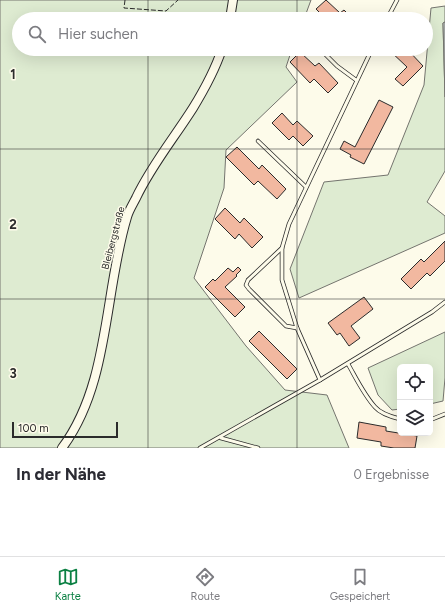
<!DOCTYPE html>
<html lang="de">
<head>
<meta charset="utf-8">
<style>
	:root { --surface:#fff; --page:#f2f2f3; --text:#2b2b33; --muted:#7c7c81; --line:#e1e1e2; --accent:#0b8043 }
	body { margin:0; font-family:Figtree,sans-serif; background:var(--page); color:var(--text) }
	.controls { position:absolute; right:12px; bottom:12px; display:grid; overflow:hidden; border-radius:6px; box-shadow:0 4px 16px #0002 }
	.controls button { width:36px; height:36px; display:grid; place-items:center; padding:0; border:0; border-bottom:1px solid var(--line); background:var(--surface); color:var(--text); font:20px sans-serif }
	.scale { position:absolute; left:12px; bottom:10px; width:106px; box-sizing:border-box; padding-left:4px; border:2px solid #2b2b2b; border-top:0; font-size:11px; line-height:14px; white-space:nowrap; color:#2b2b2b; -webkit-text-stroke:3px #fdfbea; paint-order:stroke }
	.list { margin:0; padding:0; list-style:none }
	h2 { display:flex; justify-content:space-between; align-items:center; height:52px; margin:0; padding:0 16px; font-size:17px }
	h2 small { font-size:13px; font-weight:400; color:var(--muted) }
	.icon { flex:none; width:22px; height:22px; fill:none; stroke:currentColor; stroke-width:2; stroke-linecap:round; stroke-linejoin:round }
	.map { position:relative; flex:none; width:445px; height:448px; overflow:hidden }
	.search { position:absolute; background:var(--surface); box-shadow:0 4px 16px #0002; left:12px; right:12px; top:12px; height:44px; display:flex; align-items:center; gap:10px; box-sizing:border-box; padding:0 14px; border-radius:22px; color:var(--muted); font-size:15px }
	.sheet { height:108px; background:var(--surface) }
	nav { display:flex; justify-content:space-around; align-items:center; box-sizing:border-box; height:56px; border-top:1px solid var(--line); background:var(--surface); font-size:11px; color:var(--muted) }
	nav a { display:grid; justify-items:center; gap:2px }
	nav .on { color:var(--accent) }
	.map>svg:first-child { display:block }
	.green { fill:#deebd1; stroke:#74746e }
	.water { fill:#c7d0d0; stroke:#74746e }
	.building { fill:#f2b8a0; stroke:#2b2b2b }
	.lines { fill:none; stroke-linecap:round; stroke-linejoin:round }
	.service-casing { stroke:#2b2b2b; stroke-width:4.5 }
	.tertiary-casing { stroke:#2b2b2b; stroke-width:10 }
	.service { stroke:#fdfbea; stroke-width:3 }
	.tertiary { stroke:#fdfbea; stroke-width:8 }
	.fence { stroke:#2b2b2b; stroke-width:1; stroke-dasharray:5 2; stroke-linecap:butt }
	.grid { fill:none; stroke:#2b2b2b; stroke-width:1; stroke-opacity:0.55 }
	.labels { text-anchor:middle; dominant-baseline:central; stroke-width:3; stroke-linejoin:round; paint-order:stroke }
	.street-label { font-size:10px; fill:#2b2b2b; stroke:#fdfbea }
	.grid-label { font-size:13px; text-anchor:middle; font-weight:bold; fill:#2b2b2b; stroke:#fdfbea; stroke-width:3; stroke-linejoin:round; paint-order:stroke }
</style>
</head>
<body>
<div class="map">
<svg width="445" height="448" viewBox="0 0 445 448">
	<rect width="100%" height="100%" fill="#fdfbea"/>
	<g class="green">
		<path d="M0,0H311L304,19H19V49H292L286,67L297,82L226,150L224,188L194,278L246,346L285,390L327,395L349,448H0Z"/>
		<path d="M445,6V22L443,23L445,97V171L427,202L445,216V233L299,298L290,269L324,182L388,175L424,85L431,8Z"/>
		<path d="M445,332V378L443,401L430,404V367H400V409L392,410L378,395L368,368Z"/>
	</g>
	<path class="water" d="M445,22V97L443,23Z"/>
	<g class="building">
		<path d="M326,0L340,13L344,10L353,19H326L316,9Z"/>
		<path d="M390,49H407L423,66L403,86L395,79L407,67L389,50Z"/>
		<path d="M300,52L315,66L319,63L338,83L328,93L314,79L310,83L290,62Z"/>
		<path d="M379,100L393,107L364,164L350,157L351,155L340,149L344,141L355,147Z"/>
		<path d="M282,113L293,125L297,121L313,136L303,146L293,136L289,140L272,123Z"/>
		<path d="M237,147L259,169L262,165L286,189L277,199L258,181L254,185L226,157Z"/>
		<path d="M225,208L240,223L244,218L263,237L252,248L239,234L235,239L215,219Z"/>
		<path d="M445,241V261L430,276L427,273L411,289L401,279L421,259L424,262Z"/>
		<path d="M238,267L241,270L236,275L237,276L225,287L245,307L235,317L205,287L213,279L215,281L228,268L233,272Z"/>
		<path d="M364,297L373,309L351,326L360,338L349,346L340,333L337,335L328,323Z"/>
		<path d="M259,331L297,369L287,379L249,341Z"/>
		<path d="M359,422L386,427V431L417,436L415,448H394L381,446V442L357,438Z"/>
	</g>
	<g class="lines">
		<defs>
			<g id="service">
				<path d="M387,19L397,0"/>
				<path d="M320,49L337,66L356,80"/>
				<path d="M372,49L289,224L282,248V280L297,328L320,380L432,312L445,302"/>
				<path d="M258,141L306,187"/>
				<path d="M282,248L248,280L246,285L249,289L286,326L297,328"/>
				<path d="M348,364C356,378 364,395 375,407C380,413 392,417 400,419"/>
				<path d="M430,420L445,414"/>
				<path d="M221,438L258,448"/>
				<path d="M200,448L320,380"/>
			</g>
			<g id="tertiary">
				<path d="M230,19L233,0"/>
				<path d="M62,448C110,384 104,292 127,217C129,210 133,204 136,198C151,166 174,138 193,108C204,90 215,70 222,49"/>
			</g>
		</defs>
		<use href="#service" class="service-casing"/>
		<use href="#tertiary" class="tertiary-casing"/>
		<use href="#service" class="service"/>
		<use href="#tertiary" class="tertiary"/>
		<path class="fence" d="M125,0L124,8L166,11L178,0"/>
	</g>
	<path class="grid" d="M148,0V19M297,0V19M148,49V448M297,49V448M0,149H445M0,299H445"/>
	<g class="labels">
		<g class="street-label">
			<text transform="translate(113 238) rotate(-75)">Bleibergstraße</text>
		</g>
	</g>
	<g class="grid-label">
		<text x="13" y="79">1</text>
		<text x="13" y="229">2</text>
		<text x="13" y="378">3</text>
	</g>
</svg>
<div class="controls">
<button><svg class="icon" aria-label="locate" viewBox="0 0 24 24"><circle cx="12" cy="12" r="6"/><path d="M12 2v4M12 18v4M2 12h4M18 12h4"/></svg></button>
<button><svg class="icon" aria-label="layers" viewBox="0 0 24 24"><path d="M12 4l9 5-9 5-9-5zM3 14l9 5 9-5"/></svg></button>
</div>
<div class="scale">100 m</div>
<div class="search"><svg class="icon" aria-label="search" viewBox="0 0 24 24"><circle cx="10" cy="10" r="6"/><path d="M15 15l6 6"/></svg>Hier suchen</div>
</div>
<section class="sheet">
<h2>In der Nähe<small>0 Ergebnisse</small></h2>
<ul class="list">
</ul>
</section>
<nav>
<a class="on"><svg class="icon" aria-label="map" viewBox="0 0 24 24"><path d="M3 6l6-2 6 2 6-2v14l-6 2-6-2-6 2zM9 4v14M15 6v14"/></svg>Karte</a>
<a><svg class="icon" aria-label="directions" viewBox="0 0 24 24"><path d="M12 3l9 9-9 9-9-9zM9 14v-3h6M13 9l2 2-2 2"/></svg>Route</a>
<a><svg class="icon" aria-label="saved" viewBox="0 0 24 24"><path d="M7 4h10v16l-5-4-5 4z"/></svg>Gespeichert</a>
</nav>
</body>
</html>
